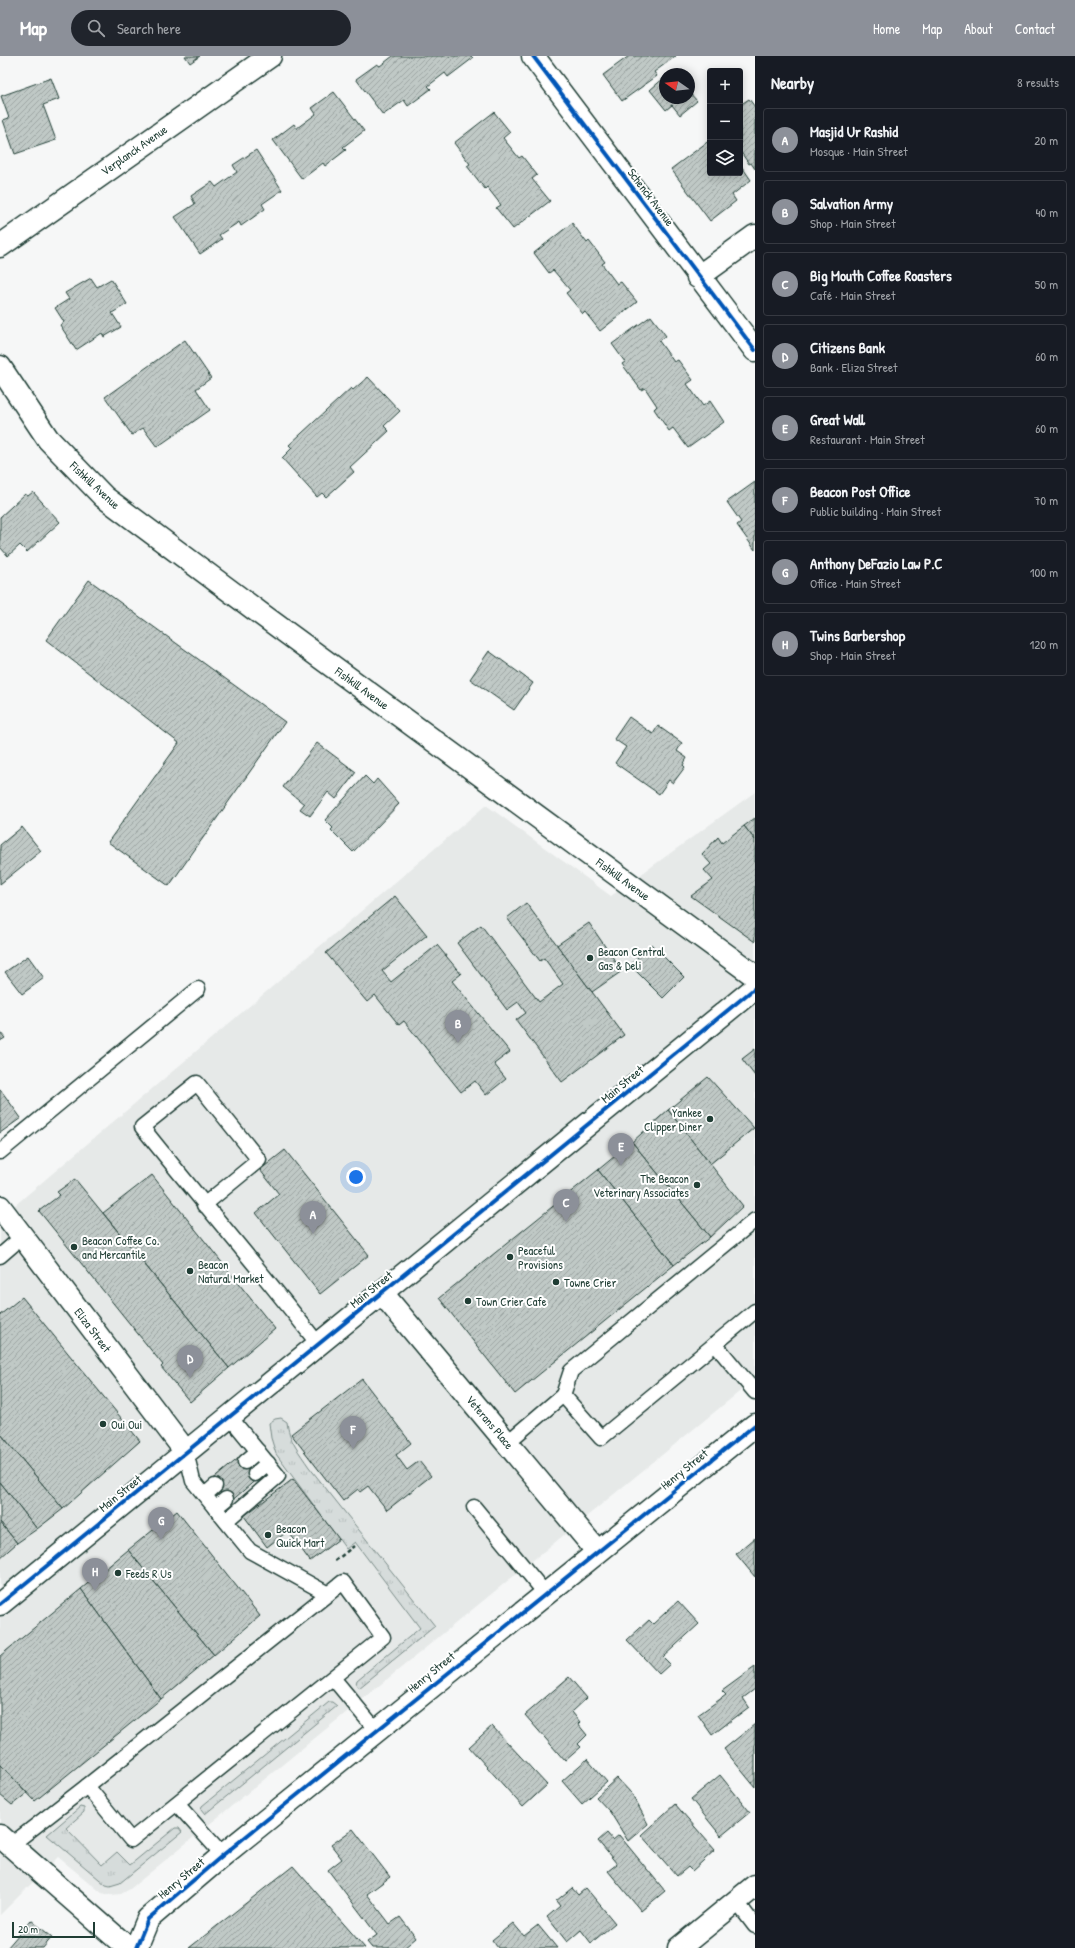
<!DOCTYPE html>
<html lang="en">
<head>
<meta charset="utf-8">
<style>
	:root { --surface:#171b24; --page:#20242c; --text:#f1f3f6; --muted:#9ea1a6; --line:#363941; --accent:#8c9099 }
	body { margin:0; font-family:"Patrick Hand",sans-serif; background:var(--page); color:var(--text) }
	.controls { position:absolute; right:12px; top:12px; display:grid; overflow:hidden; border-radius:4px; box-shadow:0 2px 10px #0003 }
	.controls button { width:36px; height:36px; display:grid; place-items:center; padding:0; border:0; border-bottom:1px solid var(--line); background:var(--surface); color:var(--text); font:20px sans-serif }
	.compass { position:absolute; left:659px; top:12px; width:36px; height:36px; border-radius:50%; background:var(--surface); box-shadow:0 2px 10px #0003; rotate:284deg }
	.scale { position:absolute; left:12px; bottom:10px; width:83px; box-sizing:border-box; padding-left:4px; border:2px solid #1f3d34; border-top:0; font-size:11px; line-height:14px; white-space:nowrap; color:#1f3d34; -webkit-text-stroke:3px #fff; paint-order:stroke }
	.you { position:absolute; left:356px; top:1121px; width:14px; height:14px; margin:-10px; border:3px solid #fff; border-radius:50%; background:#1a73e8; box-shadow:0 0 0 6px #1a73e833 }
	.badge { display:grid; place-items:center; width:26px; height:26px; border-radius:50%; background:var(--accent); color:#fff; font-size:13px; font-weight:700 }
	.pin { position:absolute; translate:-50% -33px; filter:drop-shadow(0 1px 2px #0008) }
	.pin::after { content:''; position:absolute; top:21px; width:14px; height:12px; background:inherit; clip-path:polygon(0 0,100% 0,50% 100%) }
	.list { margin:0; padding:0; list-style:none }
	h2 { display:flex; justify-content:space-between; align-items:center; height:52px; margin:0; padding:0 16px; font-size:17px }
	h2 small { font-size:13px; font-weight:400; color:var(--muted) }
	.list li { display:grid; grid-template-columns:26px 1fr auto; gap:12px; align-items:center; box-sizing:border-box; height:64px; margin:0 8px 8px; padding:0 8px; border:1px solid var(--line); border-radius:4px }
	.list b { display:block; font-size:15px; white-space:nowrap }
	.list p { margin:0; font-size:13px; white-space:nowrap; color:var(--muted) }
	.list em { font-size:13px; font-style:normal; color:var(--muted) }
	.icon { flex:none; width:22px; height:22px; fill:none; stroke:currentColor; stroke-width:2; stroke-linecap:round; stroke-linejoin:round }
	.map { position:relative; flex:none; width:755px; height:1892px; overflow:hidden }
	header { display:flex; align-items:center; gap:24px; box-sizing:border-box; height:56px; padding:0 20px; background:var(--accent); color:#fff }
	header strong { font-size:19px }
	nav { display:flex; gap:22px; margin-inline-start:auto; font-size:14px }
	.search { width:280px; height:36px; background:var(--page); display:flex; align-items:center; gap:10px; box-sizing:border-box; padding:0 14px; border-radius:22px; color:var(--muted); font-size:15px }
	main { display:flex }
	aside { flex:1; background:var(--surface) }
	.map>svg:first-child { display:block }
	.built { fill:#e6e9e8 }
	.grass { fill:url(#grass-tufts); stroke:#7a8c88 }
	.building { fill:url(#building-hatch); stroke:#1f3d34 }
	.lines { fill:none; stroke-linecap:round; stroke-linejoin:round }
	.service-casing { stroke:#1f3d34; stroke-width:17 }
	.minor-casing { stroke:#1f3d34; stroke-width:25 }
	.tertiary-casing { stroke:#1f3d34; stroke-width:25 }
	.secondary-casing { stroke:#1f3d34; stroke-width:25 }
	.path { stroke:#1f3d34; stroke-width:2.5; stroke-dasharray:4 3; stroke-linecap:butt }
	.service { stroke:#fff; stroke-width:14 }
	.minor { stroke:#fff; stroke-width:22 }
	.tertiary { stroke:#fff; stroke-width:22 }
	.secondary { stroke:#fff; stroke-width:22 }
	.cycleway-casing { stroke:#fff; stroke-width:6 }
	.cycleway { stroke:#0057b8; stroke-width:4 }
	.poi-dot { fill:#1f3d34; stroke:#fff; stroke-width:1.5 }
	.labels { text-anchor:middle; dominant-baseline:central; stroke-width:4; stroke-linejoin:round; paint-order:stroke }
	.street-label { font-size:12px; fill:#1f3d34; stroke:#fff }
	.poi-label { font-size:12px; fill:#1f3d34; stroke:#fff; text-anchor:start }
</style>
</head>
<body>
<header>
<strong>Map</strong>
<div class="search"><svg class="icon" aria-label="search" viewBox="0 0 24 24"><circle cx="10" cy="10" r="6"/><path d="M15 15l6 6"/></svg>Search here</div>
<nav><a>Home</a><a>Map</a><a>About</a><a>Contact</a></nav>
</header>
<main>
<div class="map">
<svg width="755" height="1892" viewBox="0 0 755 1892">
	<defs>
		<pattern id="grass-tufts" width="24" height="20" patternUnits="userSpaceOnUse"><rect width="24" height="20" fill="#d6dcdb"/><path d="M3 7l-1-3M5 7V3M7 7l1-3M15 17l-1-3M17 17v-4M19 17l1-3" fill="none" stroke="#b7bebd"/></pattern>
		<pattern id="building-hatch" width="6" height="6" patternUnits="userSpaceOnUse"><rect width="6" height="6" fill="#c0c9c6"/><path d="M-1 1l2-2M0 6l6-6M5 7l2-2" fill="none" stroke="#9ba4a2"/></pattern>
	</defs>
	<rect width="100%" height="100%" fill="#f6f7f7"/>
	<filter id="ink" filterUnits="userSpaceOnUse"><feTurbulence type="fractalNoise" baseFrequency=".025" numOctaves="2"/><feDisplacementMap in="SourceGraphic" scale="8" xChannelSelector="R" yChannelSelector="G"/><feConvolveMatrix kernelMatrix="1 2 1 2 8 2 1 2 1" color-interpolation-filters="sRGB"/></filter>
	<g filter="url(#ink)">
		<path class="built" d="M755,736V1323L130,1833L121,1838L111,1839L102,1837L58,1801L0,1859V1162L486,749L611,840Z"/>
		<g class="grass">
			<path d="M281,1362L287,1366C289,1385 299,1396 309,1411L435,1570L359,1632L356,1628L357,1624L420,1572L355,1486L346,1493L276,1398L271,1382L269,1367L275,1363Z"/>
			<path d="M329,1646H332L337,1650L205,1758L201,1753L202,1750Z"/>
			<path d="M80,1751L84,1752V1756L66,1772L102,1809L117,1796L130,1809L175,1772H179L182,1776L120,1827L110,1830L106,1829L47,1779Z"/>
		</g>
		<g class="building">
			<path d="M185,0H200L190,7Z"/>
			<path d="M393,0H471L473,2L448,21L445,17L428,30L431,33L408,50L404,44L383,59L356,23L377,8L380,10Z"/>
			<path d="M629,0H676L654,16L657,20L622,45L603,19Z"/>
			<path d="M665,21V42H689V36L697,45L680,59L672,49L666,54L650,34Z"/>
			<path d="M51,22L59,43L43,49L56,84L15,98L3,64L9,62L1,40Z"/>
			<path d="M334,36L364,75L343,91L346,94L325,110L323,107L302,123L273,84L294,68L297,73V72L316,58L312,52Z"/>
			<path d="M749,43L755,51V113L751,107L749,108L740,95V49Z"/>
			<path d="M494,56L510,76L503,82L519,102L522,100L537,119L532,123L550,145L513,173L496,152L501,149L487,131L485,133L467,110L470,108L454,87Z"/>
			<path d="M710,84V117H740V108L751,124L732,139L736,145L710,165L671,113Z"/>
			<path d="M256,94L282,134L262,148L265,153L241,170L239,166L219,179L222,183L200,198L175,161L195,148L191,140L212,126L216,131L237,116L233,109Z"/>
			<path d="M572,167L587,187L589,185L605,206L602,208L617,228L621,226L637,246L600,275L585,256L583,258L566,237L570,234L553,214L549,217L534,197Z"/>
			<path d="M91,222L97,231L111,223L127,248L112,257L121,271L104,281L102,277L76,294L60,269L64,266L55,252L69,243L65,237Z"/>
			<path d="M651,260L666,280L659,285L674,306L678,304L693,324L687,328L703,350L710,345L724,366L688,392L673,372L669,375L654,353L657,350L645,332L641,334L622,308L625,306L612,288Z"/>
			<path d="M185,284L211,322L196,333L210,354L157,391L143,372L132,379L105,341Z"/>
			<path d="M368,321L400,355L384,370L389,375L350,411L354,416L326,441L322,437L317,441L282,402L292,392L289,389L351,332L353,334Z"/>
			<path d="M755,426V494L737,469L741,466L727,446Z"/>
			<path d="M33,436L60,466L27,496L20,489L8,500L0,491V461L25,438L28,440Z"/>
			<path d="M89,524L285,666L169,830L108,786L179,687L46,584Z"/>
			<path d="M489,595L533,627L514,654L470,623Z"/>
			<path d="M629,661L653,678L658,670L682,687L677,695L687,702L683,709L685,711L673,727L669,724L659,738L615,707L626,691L614,683Z"/>
			<path d="M317,687L356,716L336,743L328,736L310,760L300,753L304,748L283,731Z"/>
			<path d="M365,720L373,728L377,723L399,748L353,796L331,774L333,772L325,764Z"/>
			<path d="M755,762V784L744,770Z"/>
			<path d="M744,770L755,784V886L691,840L713,824L704,814L711,808L702,798L718,781L722,787Z"/>
			<path d="M22,771L41,795L0,828V789Z"/>
			<path d="M395,840L427,879L382,915L391,926L437,889L461,918L452,925L510,996L494,1008L506,1023L486,1039L475,1025L461,1036L404,965L399,969L375,939L367,946L326,897Z"/>
			<path d="M526,847L624,979L562,1026L516,964L526,957L518,946L507,954L457,887L481,869L539,946L563,928L544,902L540,905L507,862Z"/>
			<path d="M589,867L622,915L592,936L557,889Z"/>
			<path d="M651,888L684,921L663,942L630,909Z"/>
			<path d="M28,900L44,922L22,938L5,916Z"/>
			<path d="M0,976L5,982L0,985Z"/>
			<path d="M755,993V1020L742,1003Z"/>
			<path d="M708,1021L754,1072L710,1108L668,1054Z"/>
			<path d="M0,1033L21,1062L0,1077Z"/>
			<path d="M668,1054L743,1150L710,1181L632,1086Z"/>
			<path d="M632,1086L710,1181L674,1209L598,1114Z"/>
			<path d="M285,1094L369,1199L320,1238L256,1157L279,1138L260,1114Z"/>
			<path d="M598,1114L674,1209L515,1338L439,1242Z"/>
			<path d="M152,1119L275,1273L229,1312L103,1157Z"/>
			<path d="M75,1123L229,1312L190,1346L161,1311L163,1309L39,1155L60,1139L57,1136Z"/>
			<path d="M22,1241L140,1385L63,1453L0,1377V1259Z"/>
			<path d="M362,1323L411,1387L396,1399L407,1414L419,1405L431,1420L387,1454L368,1430L360,1436L358,1433L343,1445L291,1378Z"/>
			<path d="M0,1377L63,1453L37,1473L0,1426Z"/>
			<path d="M240,1401L258,1422L229,1447L211,1425Z"/>
			<path d="M293,1423L339,1483L310,1505L288,1475L267,1491L244,1460Z"/>
			<path d="M0,1426L37,1473L17,1487L0,1466Z"/>
			<path d="M177,1455L260,1560L214,1599L128,1494Z"/>
			<path d="M0,1466L17,1487L0,1502Z"/>
			<path d="M755,1482V1521L736,1498Z"/>
			<path d="M128,1494L214,1599L161,1643L81,1533Z"/>
			<path d="M81,1533L161,1643L35,1745L0,1708V1600Z"/>
			<path d="M678,1545L699,1568L663,1601L670,1608L659,1618L627,1584L649,1564L653,1568Z"/>
			<path d="M755,1611V1633L743,1642L749,1651L712,1679L698,1659L726,1639L722,1635Z"/>
			<path d="M569,1621L587,1642L572,1656L580,1666L578,1668L587,1679L578,1688L581,1691L565,1705L525,1659Z"/>
			<path d="M755,1668V1731L724,1693Z"/>
			<path d="M492,1670L547,1729L523,1751L469,1691Z"/>
			<path d="M587,1703L607,1726L582,1748L562,1725Z"/>
			<path d="M0,1708L27,1737L12,1749L0,1739Z"/>
			<path d="M720,1719L750,1756L721,1780L691,1743Z"/>
			<path d="M617,1722L632,1738L648,1768L628,1785L610,1756L596,1741Z"/>
			<path d="M675,1748L715,1794L692,1815L688,1811L677,1820L641,1779Z"/>
			<path d="M353,1773L390,1821L367,1838L390,1868L400,1861L416,1882L404,1892H372L367,1886L377,1879L328,1814L342,1803L331,1789Z"/>
			<path d="M607,1777L613,1784L619,1779L665,1835L641,1855L608,1815L617,1808L598,1785Z"/>
			<path d="M293,1810L365,1892H189Z"/>
			<path d="M572,1832L578,1839L586,1832L615,1867L591,1887L581,1874L567,1886L547,1861L560,1850L556,1845Z"/>
			<path d="M31,1864L52,1881L43,1892H7Z"/>
			<path d="M513,1867L524,1880L538,1869L557,1892H498L492,1884Z"/>
		</g>
		<g class="lines">
			<defs>
				<g id="service">
					<path d="M0,1096L198,933"/>
					<path d="M204,1149L259,1104L197,1027L142,1071C200,1144 261,1214 318,1288"/>
					<path d="M755,1164L571,1315L563,1339L601,1382L755,1255"/>
					<path d="M0,1200L22,1181"/>
					<path d="M715,1288L755,1336"/>
					<path d="M508,1386L563,1339"/>
					<path d="M186,1396L193,1425L250,1495L328,1538"/>
					<path d="M245,1406L258,1395"/>
					<path d="M255,1418L268,1407"/>
					<path d="M205,1439L215,1430"/>
					<path d="M474,1451L545,1537"/>
					<path d="M215,1452L226,1443"/>
					<path d="M226,1465L278,1420L229,1360"/>
					<path d="M343,1526L383,1581L131,1784L87,1730Z"/>
					<path d="M333,1622L376,1674"/>
					<path d="M177,1748L223,1799"/>
					<path d="M11,1789L87,1730"/>
					<path d="M736,1845L755,1870"/>
				</g>
				<g id="minor">
					<path d="M533,0L755,294"/>
					<path d="M698,221L755,180"/>
					<path d="M0,1151L186,1396"/>
					<path d="M382,1237L597,1495"/>
					<path d="M0,1780L128,1892"/>
					<path d="M136,1892L148,1863L223,1799L755,1369"/>
					<path d="M679,1892L755,1830"/>
				</g>
				<path id="tertiary" d="M0,190L270,0"/>
				<g id="secondary">
					<path d="M0,311L48,383L104,441L261,558L755,920"/>
					<path d="M0,1548L755,932"/>
				</g>
			</defs>
			<use href="#service" class="service-casing"/>
			<use href="#minor" class="minor-casing"/>
			<use href="#tertiary" class="tertiary-casing"/>
			<use href="#secondary" class="secondary-casing"/>
			<path class="path" d="M335,1505L354,1490"/>
			<use href="#service" class="service"/>
			<use href="#minor" class="minor"/>
			<use href="#tertiary" class="tertiary"/>
			<use href="#secondary" class="secondary"/>
			<defs>
				<g id="cycleway">
					<path d="M533,0L755,294"/>
					<path d="M0,1548L755,932"/>
					<path d="M136,1892L148,1863L223,1799L755,1369"/>
				</g>
			</defs>
			<use href="#cycleway" class="cycleway-casing"/>
			<use href="#cycleway" class="cycleway"/>
		</g>
	</g>
	<g class="poi-dot">
		<circle cx="590" cy="902" r="4"/>
		<circle cx="710" cy="1063" r="4"/>
		<circle cx="697" cy="1129" r="4"/>
		<circle cx="74" cy="1191" r="4"/>
		<circle cx="510" cy="1201" r="4"/>
		<circle cx="190" cy="1215" r="4"/>
		<circle cx="556" cy="1226" r="4"/>
		<circle cx="468" cy="1245" r="4"/>
		<circle cx="103" cy="1368" r="4"/>
		<circle cx="268" cy="1479" r="4"/>
		<circle cx="118" cy="1517" r="4"/>
	</g>
	<g class="labels">
		<g class="street-label">
			<text transform="translate(134 94) rotate(-35)">Verplanck Avenue</text>
			<text transform="translate(651 141) rotate(53)">Schenck Avenue</text>
			<text transform="translate(95 429) rotate(43)">Fishkill Avenue</text>
			<text transform="translate(362 632) rotate(36)">Fishkill Avenue</text>
			<text transform="translate(623 823) rotate(36)">Fishkill Avenue</text>
			<text transform="translate(622 1028) rotate(-40)">Main Street</text>
			<text transform="translate(371 1233) rotate(-39)">Main Street</text>
			<text transform="translate(93 1274) rotate(53)">Eliza Street</text>
			<text transform="translate(490 1366) rotate(50)">Veterans Place</text>
			<text transform="translate(684 1413) rotate(-39)">Henry Street</text>
			<text transform="translate(120 1437) rotate(-39)">Main Street</text>
			<text transform="translate(431 1616) rotate(-39)">Henry Street</text>
			<text transform="translate(181 1822) rotate(-40)">Henry Street</text>
		</g>
		<g class="poi-label">
			<text x="598" y="895">Beacon Central<tspan x="598" dy="14">Gas &amp; Deli</tspan></text>
			<text x="702" y="1056" text-anchor="end">Yankee<tspan x="702" dy="14">Clipper Diner</tspan></text>
			<text x="689" y="1122" text-anchor="end">The Beacon<tspan x="689" dy="14">Veterinary Associates</tspan></text>
			<text x="82" y="1184">Beacon Coffee Co.<tspan x="82" dy="14">and Mercantile</tspan></text>
			<text x="518" y="1194">Peaceful<tspan x="518" dy="14">Provisions</tspan></text>
			<text x="198" y="1208">Beacon<tspan x="198" dy="14">Natural Market</tspan></text>
			<text x="564" y="1226">Towne Crier</text>
			<text x="476" y="1245">Town Crier Cafe</text>
			<text x="111" y="1368">Oui Oui</text>
			<text x="276" y="1472">Beacon<tspan x="276" dy="14">Quick Mart</tspan></text>
			<text x="126" y="1517">Feeds R Us</text>
		</g>
	</g>
</svg>
<div class="controls">
<button>+</button>
<button>−</button>
<button><svg class="icon" aria-label="layers" viewBox="0 0 24 24"><path d="M12 4l9 5-9 5-9-5zM3 14l9 5 9-5"/></svg></button>
</div>
<svg class="compass" viewBox="-18 -18 36 36"><path d="M0-13l5 13h-10z" fill="#e53935"/><path d="M0 13l5-13h-10z" fill="#9ea1a6"/></svg>
<div class="scale">20 m</div>
<div class="you"></div>
<div class="pin badge" style="left:313px;top:1178px">A</div>
<div class="pin badge" style="left:458px;top:987px">B</div>
<div class="pin badge" style="left:566px;top:1166px">C</div>
<div class="pin badge" style="left:190px;top:1322px">D</div>
<div class="pin badge" style="left:621px;top:1110px">E</div>
<div class="pin badge" style="left:353px;top:1393px">F</div>
<div class="pin badge" style="left:161px;top:1484px">G</div>
<div class="pin badge" style="left:95px;top:1535px">H</div>
</div>
<aside>
<h2>Nearby<small>8 results</small></h2>
<ul class="list">
<li><span class="badge">A</span><div><b>Masjid Ur Rashid</b><p>Mosque · Main Street</p></div><em>20 m</em></li>
<li><span class="badge">B</span><div><b>Salvation Army</b><p>Shop · Main Street</p></div><em>40 m</em></li>
<li><span class="badge">C</span><div><b>Big Mouth Coffee Roasters</b><p>Café · Main Street</p></div><em>50 m</em></li>
<li><span class="badge">D</span><div><b>Citizens Bank</b><p>Bank · Eliza Street</p></div><em>60 m</em></li>
<li><span class="badge">E</span><div><b>Great Wall</b><p>Restaurant · Main Street</p></div><em>60 m</em></li>
<li><span class="badge">F</span><div><b>Beacon Post Office</b><p>Public building · Main Street</p></div><em>70 m</em></li>
<li><span class="badge">G</span><div><b>Anthony DeFazio Law P.C</b><p>Office · Main Street</p></div><em>100 m</em></li>
<li><span class="badge">H</span><div><b>Twins Barbershop</b><p>Shop · Main Street</p></div><em>120 m</em></li>
</ul>
</aside>
</main>
</body>
</html>
